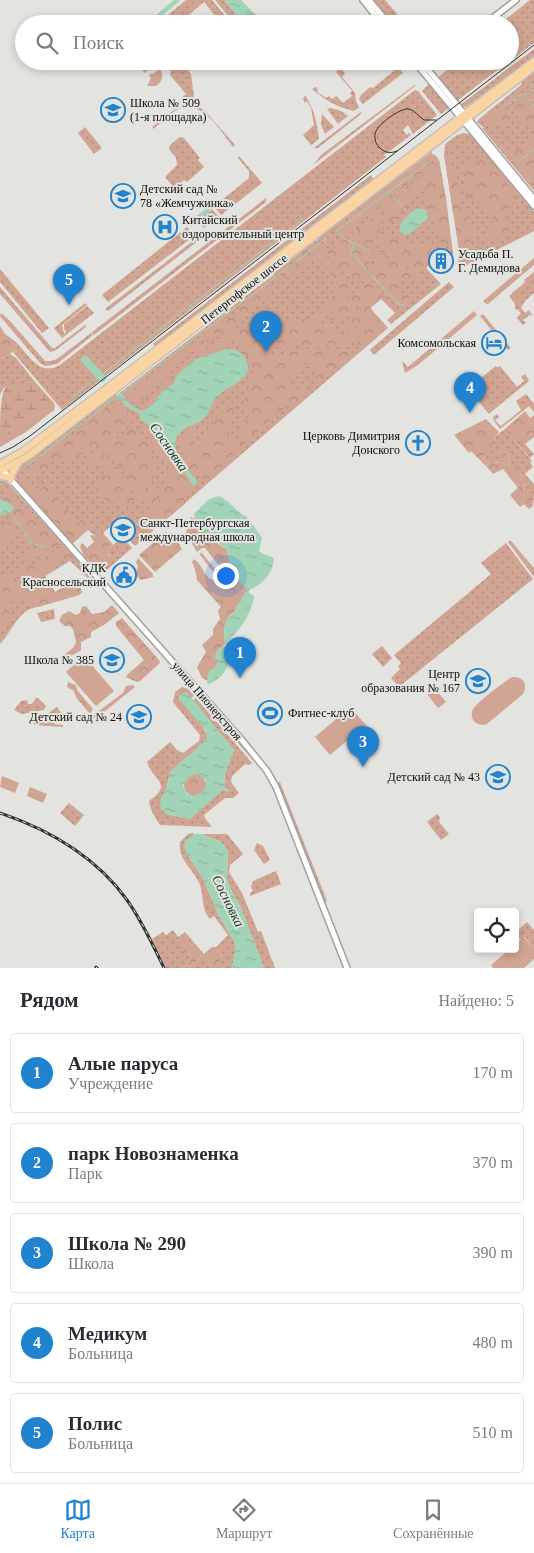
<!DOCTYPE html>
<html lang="ru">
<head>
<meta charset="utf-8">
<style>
	:root { --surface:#fff; --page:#f7f7f7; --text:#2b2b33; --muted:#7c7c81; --line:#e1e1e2; --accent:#2083cf }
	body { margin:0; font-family:Georgia,serif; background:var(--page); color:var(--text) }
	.controls { position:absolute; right:15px; bottom:15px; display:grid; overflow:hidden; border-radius:5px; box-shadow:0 2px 8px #0003 }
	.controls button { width:45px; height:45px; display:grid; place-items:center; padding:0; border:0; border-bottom:1px solid var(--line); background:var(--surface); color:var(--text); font:25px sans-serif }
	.you { position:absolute; left:225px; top:575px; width:18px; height:18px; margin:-12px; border:4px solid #fff; border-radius:50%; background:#1a73e8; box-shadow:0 0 0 8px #1a73e833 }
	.badge { display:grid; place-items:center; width:32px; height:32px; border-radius:50%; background:var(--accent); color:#fff; font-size:16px; font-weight:700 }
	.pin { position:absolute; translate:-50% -41px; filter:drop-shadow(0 1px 2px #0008) }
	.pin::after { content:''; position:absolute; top:26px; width:18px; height:15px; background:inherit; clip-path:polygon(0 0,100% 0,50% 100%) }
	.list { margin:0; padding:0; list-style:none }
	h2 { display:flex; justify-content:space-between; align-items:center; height:65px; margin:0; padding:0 20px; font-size:21px }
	h2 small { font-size:16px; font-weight:400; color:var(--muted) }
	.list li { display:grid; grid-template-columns:32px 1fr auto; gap:15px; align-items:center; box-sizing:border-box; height:80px; margin:0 10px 10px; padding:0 10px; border:1px solid var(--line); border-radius:5px }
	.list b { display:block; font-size:19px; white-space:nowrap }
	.list p { margin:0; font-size:16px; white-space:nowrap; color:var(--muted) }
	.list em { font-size:16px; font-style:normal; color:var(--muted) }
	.icon { flex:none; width:28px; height:28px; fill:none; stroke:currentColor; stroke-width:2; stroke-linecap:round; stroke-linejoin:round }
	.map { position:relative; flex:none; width:534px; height:968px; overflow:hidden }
	.search { position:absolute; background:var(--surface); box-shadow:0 2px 8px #0003; left:15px; right:15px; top:15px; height:55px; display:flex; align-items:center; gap:12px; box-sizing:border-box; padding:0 18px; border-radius:28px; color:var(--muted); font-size:19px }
	.sheet { height:515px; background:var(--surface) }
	nav { display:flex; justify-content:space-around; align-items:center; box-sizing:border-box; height:70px; border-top:1px solid var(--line); background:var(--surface); font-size:14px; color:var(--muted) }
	nav a { display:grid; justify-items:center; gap:2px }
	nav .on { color:var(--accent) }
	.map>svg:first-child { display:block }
	.grass { fill:url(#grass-dots) }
	.forest { fill:url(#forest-crowns); fill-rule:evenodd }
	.wetland { fill:url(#wetland-marsh) }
	.garden { fill:#d1a593 }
	.water { fill:url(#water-ripples); fill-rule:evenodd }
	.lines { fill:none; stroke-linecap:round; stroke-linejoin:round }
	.stream { stroke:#a1d4b7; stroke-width:1 }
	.canal { stroke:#a1d4b7; stroke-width:4.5 }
	.river { stroke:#a1d4b7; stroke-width:8 }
	.minor-casing { stroke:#a2a19d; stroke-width:8 }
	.major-casing { stroke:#c0c0c0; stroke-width:9 }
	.minor { stroke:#fff; stroke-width:5 }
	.major { stroke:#fad4a3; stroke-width:6 }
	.tram { stroke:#30302e; stroke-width:1 }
	.rail-casing { stroke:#30302e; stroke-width:3 }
	.rail { stroke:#e3e3df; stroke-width:1; stroke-dasharray:4; stroke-linecap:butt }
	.labels { text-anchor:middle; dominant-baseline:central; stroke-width:4; stroke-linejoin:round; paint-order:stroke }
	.poi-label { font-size:12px; fill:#0c0c0b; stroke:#e3e3df; text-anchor:end }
	.street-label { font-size:12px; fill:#0c0c0b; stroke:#e3e3df }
	.water-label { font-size:14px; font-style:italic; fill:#163e2b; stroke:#e3e3df }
</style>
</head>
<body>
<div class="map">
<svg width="534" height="968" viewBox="0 0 534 968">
	<defs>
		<pattern id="grass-dots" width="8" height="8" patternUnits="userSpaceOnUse" patternTransform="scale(1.25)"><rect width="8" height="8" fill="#d1a593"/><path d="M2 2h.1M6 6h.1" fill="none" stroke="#b28d7d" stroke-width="1.8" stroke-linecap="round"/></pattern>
		<pattern id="forest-crowns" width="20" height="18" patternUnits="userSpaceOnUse" patternTransform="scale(1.25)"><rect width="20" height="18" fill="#d1a593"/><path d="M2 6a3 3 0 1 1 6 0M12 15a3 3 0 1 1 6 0" fill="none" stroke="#b28d7d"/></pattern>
		<pattern id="wetland-marsh" width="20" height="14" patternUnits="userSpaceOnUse" patternTransform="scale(1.25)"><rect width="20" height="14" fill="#d1a593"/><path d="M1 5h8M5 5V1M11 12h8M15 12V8" fill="none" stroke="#b28d7d"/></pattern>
		<pattern id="water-ripples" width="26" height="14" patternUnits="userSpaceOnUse" patternTransform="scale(1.25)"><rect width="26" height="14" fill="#a1d4b7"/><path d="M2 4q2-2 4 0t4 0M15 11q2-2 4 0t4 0" fill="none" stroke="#89b59c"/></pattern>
	</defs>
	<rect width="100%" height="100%" fill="#e3e3df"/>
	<g class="grass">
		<path d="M186,0H212L226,17L225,24H222L204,2L178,24H157Z"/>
		<path d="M215,0H224L240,19L239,21L241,24H235Z"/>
		<path d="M373,0H385L398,15L392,20H389Z"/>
		<path d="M530,0H534V43L510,61V24H500Z"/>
		<path d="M534,49V58C513,74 490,88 469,105L465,107L460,105Z"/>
		<path d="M173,61H180L191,74L194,97H182L186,94L170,75Z"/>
		<path d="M451,61H509L457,101L437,78L447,70L446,66Z"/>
		<path d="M341,68L345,74L342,77L355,93L356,101L359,107L354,111C337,107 325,100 312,89L315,87L317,88L318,93L327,98L329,96L332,99L336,96L343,103L352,96L350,93L352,91L336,72Z"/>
		<path d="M394,68H399L403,73L363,104L359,99L361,95L370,87L373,88L395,70Z"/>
		<path d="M534,70V191L482,128H484L477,122L478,120L521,85L522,81Z"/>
		<path d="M416,84L415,86L313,165L321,155Z"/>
		<path d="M429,84L449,108L441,114L422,91Z"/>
		<path d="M415,90L418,91L437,115L413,134L408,125L403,130L407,135L409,133L411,135L386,154H384L386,157L62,410L13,352L17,348L16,342C29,355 39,377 60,365Z"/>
		<path d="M305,95C314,109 317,122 319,139L311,145L303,135L314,125L311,108L307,101L305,103L303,99Z"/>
		<path d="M187,106L199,107L205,111L235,145L233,147C220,130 201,96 175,111C167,116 160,123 154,129L152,127L174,110Z"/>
		<path d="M331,108L341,111L348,116L338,124L327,109Z"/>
		<path d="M362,111L360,115L318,148H314Z"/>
		<path d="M322,114L334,127L325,134L321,125Z"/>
		<path d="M85,127L102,148L94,154L78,133Z"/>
		<path d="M464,133L470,134L534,212V231L463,267L458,264L459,250L444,154L445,144L457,135Z"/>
		<path d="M180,137L184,138L200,158L198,160L204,167L187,182L184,180L174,188L165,177L177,165L176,158L169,149L170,145Z"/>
		<path d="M432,149V152L334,228L432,154L435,155L439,160L446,199L453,253L452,259L446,251L426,268L441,284L391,324L387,320L395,313L381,299L370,308L388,328L155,529V525H154L153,531L135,546L125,535L134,527L123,516L103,533L113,545L122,537L132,548L107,570L101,567L98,570L93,565L105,564L111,558L110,555L107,553L109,547L88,530L72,544L17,481L16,477H14V471L114,392L117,395L319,240L315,238Z"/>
		<path d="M239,156L262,183L221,215L215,208L218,206L217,204L249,178V171L238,158Z"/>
		<path d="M371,175L374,181L156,348L153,344Z"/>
		<path d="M266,198V202L94,335L92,332Z"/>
		<path d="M212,209L218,216L204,228L196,220L208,210L209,212Z"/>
		<path d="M187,227L194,236L108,302L102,295Z"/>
		<path d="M202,234L203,237L108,311L105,309Z"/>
		<path d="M0,269L49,328L42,333L0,282Z"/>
		<path d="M534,272V293L525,301L521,308L525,313L529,310L533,316L530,315L523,320L526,323L523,325L517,318L521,313L517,309L515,310V304L509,296L525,282L524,280Z"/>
		<path d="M449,282L454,287L374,355L370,350L373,347Z"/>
		<path d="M0,287L52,348H55L85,325L86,327L56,350L50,352L0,294Z"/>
		<path d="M85,303L87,305L62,325L64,334L66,332L64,328V324L87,306L94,313L62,338L54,328Z"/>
		<path d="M1,313L10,321L45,361H51L57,359L91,333L93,335L57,364L45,366L40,363L0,316Z"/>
		<path d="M483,314L511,348L508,350L480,316Z"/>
		<path d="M10,354L16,358L36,383L29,382L5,387L0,394V359Z"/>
		<path d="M496,366L497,368L500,366L517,387L524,381L521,377L525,374L529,381L496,408L494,407L491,409L473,388L480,382L478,380Z"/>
		<path d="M526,394L534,404V412L529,406L500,429L494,421L493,417L497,414L499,417L495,420L501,426L521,410L516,401Z"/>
		<path d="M506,428V431L532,461L530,462L533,467L525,474L534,484V495L533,496L523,492L525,484L522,480L521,471L508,465L510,457L506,452L499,462L488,463L487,467L482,462L484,459L483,456L496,440V436Z"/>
		<path d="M5,480L91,575L88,578L70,561L45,576L55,592L73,581L79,585L82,592L79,595L30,609C15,617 11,633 0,644V481Z"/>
		<path d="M510,540L534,568V577L508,542Z"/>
		<path d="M506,543L533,579L400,686H398L391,678L400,669L398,666L401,663L394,655L491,574L481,563Z"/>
		<path d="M54,609L55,619L41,622L37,613Z"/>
		<path d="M382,646L392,658L383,667L372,654Z"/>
		<path d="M186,681L254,759L253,760L184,682Z"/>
		<path d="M182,687L188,689L194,696L191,698L185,692L207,735V739L203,743L170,772L166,791L167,814L189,819L192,817L223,789L229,790L224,787L225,773L234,750L193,700L196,698L252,763L249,765L245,764L232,776L231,782L239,793L233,798H225L204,815L205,818L212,827L160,825C155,817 150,810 149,801C174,783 153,781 147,762L170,742L177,750L183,753L199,741L200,735L173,702L175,692Z"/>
		<path d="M36,698H38L46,706L44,710L22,714L14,710L21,701L27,700L28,704H32Z"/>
		<path d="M57,707L61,713L52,718L54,724L63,725V727L34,725L33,721L43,717Z"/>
		<path d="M280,782L327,901L325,902L277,783Z"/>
		<path d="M69,803L84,815L75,826L60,813Z"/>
		<path d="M437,814L440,817L439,822L449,834L441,840L427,822Z"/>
		<path d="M193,833L194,836L187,839V854L204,880L219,916L234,941L236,947L232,968H218C220,957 226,957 216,947L228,935L214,916L210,919C201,909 204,897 200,885C194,869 178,861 180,842L188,834Z"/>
		<path d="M205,834H227L243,854L230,865L229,872L242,893L258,932L261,931L275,968H264L241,908L229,886L227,879L228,851L220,841L205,836Z"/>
		<path d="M257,843L263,846L270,860L264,864L254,850Z"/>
		<path d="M276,871L281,884L250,896V893L253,891L251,887L253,881Z"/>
		<path d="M527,922L534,930V948L525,937L521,940L515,933Z"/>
		<path d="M173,930L185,947L186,953L191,956L186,966L190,967L194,965L201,956H205L209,961L210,968H166L152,939L163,932L166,935Z"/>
	</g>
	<g class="forest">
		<path d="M523,99H528L534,107V123L525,128L518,119L514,109Z"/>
		<path d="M498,104L501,105L504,112L509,116L510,120L503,126L491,125L487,118V112Z"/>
		<path d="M534,140V189L498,144L499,142C505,144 506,151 513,152Z"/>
		<path d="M448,151C451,158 454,166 456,173C460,189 458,207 470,218V224L478,237L474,236L471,239L470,251L467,253L459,250L444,154L445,152Z"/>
		<path d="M432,152L433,158L429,168L345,235L340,238L333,229L335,226Z"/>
		<path d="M486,158L519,199L516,203C506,202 504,214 504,222L514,226C510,235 496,239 486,240L483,236L484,232L494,221C490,210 482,198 470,199L465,195V179L461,168L464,164H467L470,159Z"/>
		<path d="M439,160L446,199L451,244L449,246C428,238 438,218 425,204L427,195L425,190H421L406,208L382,231L385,208Z"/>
		<path d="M382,211L378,236L374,250L347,237Z"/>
		<path d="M385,232C394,234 399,240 408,243C416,245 424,241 432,243L435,249L426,269L420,272L377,251L381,237Z"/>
		<path d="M345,239L374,253L366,270L340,242Z"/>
		<path d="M320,240L323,242V248L312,254L280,285L274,283V273L315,241Z"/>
		<path d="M337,242L365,274L361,282L357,286L325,250Z"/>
		<path d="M322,251L356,288L335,306L297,342L274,319L278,318L286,324L304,319L312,323L314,321V317L317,314H321C340,295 338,270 314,256Z"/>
		<path d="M376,253L419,274L418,279L401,282L396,289L399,294L406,292L410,295L409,299L403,304H395L373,279L372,270Z"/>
		<path d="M534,258V265L488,304H486L483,301Z"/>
		<path d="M367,276L385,296L370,308L387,328C378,335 369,348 357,345V319L360,290Z"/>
		<path d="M271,285V295L237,324L210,342L204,341L201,337Z"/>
		<path d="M357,290L353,347H302L299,344C305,338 320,319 329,325C337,330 334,335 345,337L347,335V325L352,319L349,316L343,320H334L331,319V315L337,306Z"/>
		<path d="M474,311L477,315L418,365L405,373L402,361L408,367Z"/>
		<path d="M267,314L295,344L284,350L278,347L279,330L271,321L268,320L266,317Z"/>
		<path d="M247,321L252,325C253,327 252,330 252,332C254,337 266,355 271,356C279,359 285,353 293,351C312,347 333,349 352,350L353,354L338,368L300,400L283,409L226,461L223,466L208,480L198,476L194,477L182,462L194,451L202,439L215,430L216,425L212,422L241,395C239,404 232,410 229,417L233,419L228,435V441L231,443L240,436L241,422L251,417L252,415L246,412L243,404L254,370L248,357L242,350L240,340L232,337L217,341ZM308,363L311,365L319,375C316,383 305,392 297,392L289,381C290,372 300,366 308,363Z"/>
		<path d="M0,326L5,334L16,342L17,348L10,354L0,359Z"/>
		<path d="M199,338L200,349L187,355L181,361L180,363C172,371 162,377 155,385C145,394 137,412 124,396Z"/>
		<path d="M217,342H224L228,345V347L222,352L199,357L198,356C200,350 206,347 211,348Z"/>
		<path d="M170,376H172L175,379C173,383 153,404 148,407L144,403L146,398C156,396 163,389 163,379Z"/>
		<path d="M478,380L480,382L474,388L491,409L494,406L496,408L489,414L468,389Z"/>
		<path d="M118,399C122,401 123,403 126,407C146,431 89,451 74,457C71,458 67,461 64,462C60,463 56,461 52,461C43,468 35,477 23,475V472Z"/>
		<path d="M55,407L54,410L26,432L0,447V436L32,417Z"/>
		<path d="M525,411L530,418L534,415V437L525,444L534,454L530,458L506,431V428Z"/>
		<path d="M136,419L148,428L161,451L172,460V464L166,463L144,432L135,422Z"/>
		<path d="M486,419L499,432L496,436L495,445L488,451L489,454L483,456L484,460L482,462L471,451L469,453L454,435Z"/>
		<path d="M132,423C146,439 156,454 155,476L146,485L137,489L103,448L121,436Z"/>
		<path d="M193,429L197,431V437L184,454L181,455C176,443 182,434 193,429Z"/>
		<path d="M101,450L135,491L107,502L104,499V493L100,494L96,489L104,474L101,465L75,461L68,462Z"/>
		<path d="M503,450L510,457L508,465L521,470L522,480L525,482L523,491L529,493L530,495H534L533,506L529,509L524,504L520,507L510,495L518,488L503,469L493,474L487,467L490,460L496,463L499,462L500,452Z"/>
		<path d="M179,463L191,483L186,493L187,498L185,504L163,522H159L156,519C159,498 161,477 179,463Z"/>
		<path d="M21,480H29L37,490L41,489L45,485L49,486L52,491L58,495C57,506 64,506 71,513C75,517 74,520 78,523L81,520L89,518L91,522L88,530L73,541L71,540L23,487Z"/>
		<path d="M157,482V495L154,522L149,501L145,496C133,501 123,507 111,502L140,491Z"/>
		<path d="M9,487L13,489L18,500L31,519L48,528L61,543L49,551L26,563L22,560L34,550V545L11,513L13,510V505L0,499V496L7,497L9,493L7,488Z"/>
		<path d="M191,517L195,519L197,524L215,542L226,549L233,571L248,589L234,612L229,616L224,629L225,644L216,652L218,663L208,681L202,678L197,667L206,652L202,645L213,635V629L220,619L218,610L221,607L197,580L195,569L192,562L194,559C202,564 203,575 212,580L215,577L213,572L200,555L201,552L222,577L224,572L205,548H202L197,552L186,533Z"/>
		<path d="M10,520L14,522L16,527L7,543L0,545V526Z"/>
		<path d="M166,532L171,537L174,536L182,549L155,572L139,555Z"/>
		<path d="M93,535L109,543V547L107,553L112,558L109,563L93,565L84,556L80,547L82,543L87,548L94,542L90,536Z"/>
		<path d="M63,545L74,558L70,561L52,563L49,573L45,576L55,592L73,581L79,585L82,592L79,595L38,607L27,599H15L10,604L9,616L0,634V579L37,562Z"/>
		<path d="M138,558L153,574V577L141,580C135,575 136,573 138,566L136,562Z"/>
		<path d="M112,605L119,613L104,625L91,632V637L81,642V650C78,653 70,657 65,656V654L73,648L76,642L73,629L70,626H65L59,621L62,615L69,611L76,615L80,613L82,607L86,606L92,614L104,612Z"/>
		<path d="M122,618L159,660L160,663L140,681L137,682L126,677L128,674L144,660L116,626V622Z"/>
		<path d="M68,682L76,685L77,690L93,709L91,713L88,712L76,697L74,691L67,687Z"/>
		<path d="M133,685L135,687L99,716L92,719L91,717L123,693L126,686Z"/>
		<circle cx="195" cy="785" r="11"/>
		<path d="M185,932L204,954L212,947H216C226,957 220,957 218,968H210L209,961L205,956H201L194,965L190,967L186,966L191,956L184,952L185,947L178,939V937Z"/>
	</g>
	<path class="wetland" d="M29,382L36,383L54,403L55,407L32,417L0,436C0,425 0,393 6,387C12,382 22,383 29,382Z"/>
	<g class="garden">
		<path d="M128,61H153L156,64L145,73L139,67L136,70Z"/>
		<path d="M160,68C164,76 162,82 156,86H147L151,78L149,76L151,73L153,74Z"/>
		<path d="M168,541L175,549L158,564L151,556Z"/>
		<path d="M84,656L114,691L96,706L66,672Z"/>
		<path d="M512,677C523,676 528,684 523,694L487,724C478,727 468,720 473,709C476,703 506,680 512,677Z"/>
		<path d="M435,688L446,702L438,708L427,694Z"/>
		<path d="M350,707L366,725L330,755L315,737Z"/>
		<path d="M2,776L19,783L15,793L0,787Z"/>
		<path d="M30,787L47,794L43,803L27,796Z"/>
		<path d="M524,937L534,948V959L524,968H493L491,965L510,949H515V944Z"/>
	</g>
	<g class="water">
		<path d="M224,0H241L264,23L241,24L238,21L240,19Z"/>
		<path d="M418,208L426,210L428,214V218L411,233L404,235L400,232C398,221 410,213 418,208Z"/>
		<path d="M227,349C240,348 249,358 248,371C239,386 228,385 216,398C210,406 209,415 201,421C195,425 186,426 181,432C164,447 189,470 198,482L193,486L178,462L163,448L151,427L140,419V414L125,406L121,400L115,398L117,396L115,395L122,393L128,403L142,411L152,405L162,392L173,384L178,374L196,359Z"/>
		<path d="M219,496C230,501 236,512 247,517L248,523L252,524L262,538L259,551C264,556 270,554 274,559C273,573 262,585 249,590V593L254,596V599C249,618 239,631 225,644L224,629L226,620L234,612L247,589L235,577L226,549L201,529L195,519L194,514L209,499Z"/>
		<path d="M0,499L9,503L14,507L11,513L0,515Z"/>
		<path d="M224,646L230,658C227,671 221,679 209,684L207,683C208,676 207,669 216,668L218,663L215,658L216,652Z"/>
		<path d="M183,692L190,696L234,750L225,773L224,787L229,790L228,792L223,790L192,817L188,819L165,813L161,809L160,803L161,798L167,788L170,772L207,739L206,731L178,698ZM198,774L206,780V788C200,794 195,797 187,794L183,786C186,778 190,775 198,774Z"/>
		<path d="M194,834H205V836L220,841L228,851L227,879L229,886L241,908L264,968H232L236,947L234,941L219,916L204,880L187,854L184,846L185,841Z"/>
	</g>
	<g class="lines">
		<g class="stream">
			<path d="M534,84L529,88L534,94"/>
			<path d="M503,107L524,93L534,105"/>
			<path d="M518,162L534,149"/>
			<path d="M390,191L394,196"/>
			<path d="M396,199L405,210"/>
			<path d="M338,230L343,237"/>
			<path d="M335,232L432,160"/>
			<path d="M345,239L370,251"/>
			<path d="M354,243L351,252L366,269"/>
			<path d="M370,274L398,304L404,305"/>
			<path d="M148,338L303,219"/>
			<path d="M122,393L327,238"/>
			<path d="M72,397L144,342"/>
			<path d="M24,468L115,398"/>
			<path d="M0,485L5,481"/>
			<path d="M12,515L31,543L44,547"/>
		</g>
		<g class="canal">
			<path d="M149,24L177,0"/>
			<path d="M196,219L208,210"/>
		</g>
		<path class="river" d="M85,360L102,378"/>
		<defs>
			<g id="minor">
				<path d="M363,0L382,24"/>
				<path d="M369,0L389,24"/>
				<path d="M485,24L516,0"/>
				<path d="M414,61L534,206"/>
				<path d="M421,61L534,199"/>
				<path d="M425,70L437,61"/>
				<path d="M5,473L241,739L267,771L276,787L347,968"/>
			</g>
			<g id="major">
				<path d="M0,464L23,451L103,391L534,61"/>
				<path d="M0,471L27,457L534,67"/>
				<path d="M0,476L7,477"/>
				<path d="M11,480V475L18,464"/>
			</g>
		</defs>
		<use href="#minor" class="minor-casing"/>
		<use href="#major" class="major-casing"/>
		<use href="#minor" class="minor"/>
		<use href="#major" class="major"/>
		<g class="tram">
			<path d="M397,151C388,155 381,151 376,143C375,139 374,135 376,131C379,124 400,108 408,109C415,110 418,116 424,120H436"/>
			<path d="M0,453L13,447L30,436L534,45"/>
		</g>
		<defs>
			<g id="rail">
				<path d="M0,813C50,830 96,857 127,900C142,921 153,945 164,968"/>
				<path d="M96,967L97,968"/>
			</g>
		</defs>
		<use href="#rail" class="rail-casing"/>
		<use href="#rail" class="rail"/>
	</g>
	<defs>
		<symbol id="school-ring" viewBox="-11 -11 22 22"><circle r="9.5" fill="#e3e3df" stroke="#2083cf" stroke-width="1.5"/><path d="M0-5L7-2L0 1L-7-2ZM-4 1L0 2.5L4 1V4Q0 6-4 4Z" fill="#2083cf"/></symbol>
		<symbol id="hospital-ring" viewBox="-11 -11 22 22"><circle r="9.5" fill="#e3e3df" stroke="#2083cf" stroke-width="1.5"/><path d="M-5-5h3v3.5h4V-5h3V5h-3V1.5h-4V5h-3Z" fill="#2083cf"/></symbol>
		<symbol id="building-ring" viewBox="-11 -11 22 22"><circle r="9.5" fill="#e3e3df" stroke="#2083cf" stroke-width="1.5"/><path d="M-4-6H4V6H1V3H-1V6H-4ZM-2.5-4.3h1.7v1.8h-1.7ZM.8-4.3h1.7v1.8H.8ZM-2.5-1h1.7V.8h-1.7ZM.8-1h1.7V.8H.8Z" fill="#2083cf"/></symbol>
		<symbol id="hotel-ring" viewBox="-11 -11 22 22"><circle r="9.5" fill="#e3e3df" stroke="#2083cf" stroke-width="1.5"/><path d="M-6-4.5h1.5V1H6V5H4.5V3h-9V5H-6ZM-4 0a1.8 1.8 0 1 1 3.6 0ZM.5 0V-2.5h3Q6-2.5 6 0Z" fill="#2083cf"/></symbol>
		<symbol id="church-ring" viewBox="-11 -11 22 22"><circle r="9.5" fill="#e3e3df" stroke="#2083cf" stroke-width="1.5"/><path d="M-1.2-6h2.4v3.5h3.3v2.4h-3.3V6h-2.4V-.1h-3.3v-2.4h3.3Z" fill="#2083cf"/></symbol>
		<symbol id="university-ring" viewBox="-11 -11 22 22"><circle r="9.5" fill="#e3e3df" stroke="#2083cf" stroke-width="1.5"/><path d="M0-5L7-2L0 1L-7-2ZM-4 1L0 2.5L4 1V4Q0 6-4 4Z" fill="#2083cf"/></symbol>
		<symbol id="civic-ring" viewBox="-11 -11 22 22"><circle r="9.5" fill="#e3e3df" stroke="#2083cf" stroke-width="1.5"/><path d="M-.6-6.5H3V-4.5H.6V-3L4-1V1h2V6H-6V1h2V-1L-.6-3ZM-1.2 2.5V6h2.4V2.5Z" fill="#2083cf"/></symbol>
		<symbol id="stadium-ring" viewBox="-11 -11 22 22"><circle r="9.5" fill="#e3e3df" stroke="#2083cf" stroke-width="1.5"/><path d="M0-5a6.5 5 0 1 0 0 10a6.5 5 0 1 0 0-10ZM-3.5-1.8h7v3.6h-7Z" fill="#2083cf"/></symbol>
	</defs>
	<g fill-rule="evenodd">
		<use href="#school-ring" x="99" y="96" width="28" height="28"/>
		<use href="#school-ring" x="109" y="182" width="28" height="28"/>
		<use href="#hospital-ring" x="151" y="213" width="28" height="28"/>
		<use href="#building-ring" x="427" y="247" width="28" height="28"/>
		<use href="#hotel-ring" x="480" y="329" width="28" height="28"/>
		<use href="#church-ring" x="404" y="429" width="28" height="28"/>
		<use href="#university-ring" x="109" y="516" width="28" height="28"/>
		<use href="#civic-ring" x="110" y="561" width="28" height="28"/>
		<use href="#school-ring" x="98" y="646" width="28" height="28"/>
		<use href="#school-ring" x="464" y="667" width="28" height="28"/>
		<use href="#stadium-ring" x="256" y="699" width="28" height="28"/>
		<use href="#school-ring" x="125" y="703" width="28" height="28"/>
		<use href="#school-ring" x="484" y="763" width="28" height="28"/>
	</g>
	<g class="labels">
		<g class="poi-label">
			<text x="130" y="103" text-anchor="start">Школа № 509<tspan x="130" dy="14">(1-я площадка)</tspan></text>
			<text x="140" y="189" text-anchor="start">Детский сад №<tspan x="140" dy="14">78 «Жемчужинка»</tspan></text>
			<text x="182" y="220" text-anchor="start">Китайский<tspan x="182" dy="14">оздоровительный центр</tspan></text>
			<text x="458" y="254" text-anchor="start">Усадьба П.<tspan x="458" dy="14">Г. Демидова</tspan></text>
			<text x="476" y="343">Комсомольская</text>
			<text x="400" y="436">Церковь Димитрия<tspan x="400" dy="14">Донского</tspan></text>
			<text x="140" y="523" text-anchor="start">Санкт-Петербургская<tspan x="140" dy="14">международная школа</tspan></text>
			<text x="106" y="568">КДК<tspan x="106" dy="14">Красносельский</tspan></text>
			<text x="94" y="660">Школа № 385</text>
			<text x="460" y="674">Центр<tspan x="460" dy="14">образования № 167</tspan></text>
			<text x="288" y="713" text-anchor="start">Фитнес-клуб</text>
			<text x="122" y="717">Детский сад № 24</text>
			<text x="480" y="777">Детский сад № 43</text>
		</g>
		<g class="street-label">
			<text transform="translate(244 289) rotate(-38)">Петергофское шоссе</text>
			<text transform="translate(207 701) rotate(49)">улица Пионерстроя</text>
		</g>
		<g class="water-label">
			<text transform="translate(169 447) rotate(55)">Сосновка</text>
			<text transform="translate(228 901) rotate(64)">Сосновка</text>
		</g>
	</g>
</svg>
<div class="controls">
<button><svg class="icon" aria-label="locate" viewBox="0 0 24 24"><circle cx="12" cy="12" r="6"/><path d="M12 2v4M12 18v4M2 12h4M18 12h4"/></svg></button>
</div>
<div class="you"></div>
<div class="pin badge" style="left:240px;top:678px">1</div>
<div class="pin badge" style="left:266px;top:352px">2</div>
<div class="pin badge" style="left:363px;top:767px">3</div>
<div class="pin badge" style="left:470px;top:413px">4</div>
<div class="pin badge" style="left:69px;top:305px">5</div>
<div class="search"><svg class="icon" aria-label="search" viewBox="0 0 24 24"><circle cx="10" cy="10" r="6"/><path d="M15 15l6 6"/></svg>Поиск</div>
</div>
<section class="sheet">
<h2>Рядом<small>Найдено: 5</small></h2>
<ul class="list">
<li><span class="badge">1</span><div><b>Алые паруса</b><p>Учреждение</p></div><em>170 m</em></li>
<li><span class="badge">2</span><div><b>парк Новознаменка</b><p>Парк</p></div><em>370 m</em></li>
<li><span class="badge">3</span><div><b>Школа № 290</b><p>Школа</p></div><em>390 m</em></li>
<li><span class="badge">4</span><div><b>Медикум</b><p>Больница</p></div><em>480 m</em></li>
<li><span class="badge">5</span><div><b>Полис</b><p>Больница</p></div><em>510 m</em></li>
</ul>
</section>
<nav>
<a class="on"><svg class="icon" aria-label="map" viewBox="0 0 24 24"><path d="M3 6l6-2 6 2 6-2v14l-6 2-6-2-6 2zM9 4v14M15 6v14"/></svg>Карта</a>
<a><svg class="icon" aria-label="directions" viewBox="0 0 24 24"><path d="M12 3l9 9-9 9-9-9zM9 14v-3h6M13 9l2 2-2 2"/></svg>Маршрут</a>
<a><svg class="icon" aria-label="saved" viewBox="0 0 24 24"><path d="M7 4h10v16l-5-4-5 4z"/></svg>Сохранённые</a>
</nav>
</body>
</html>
